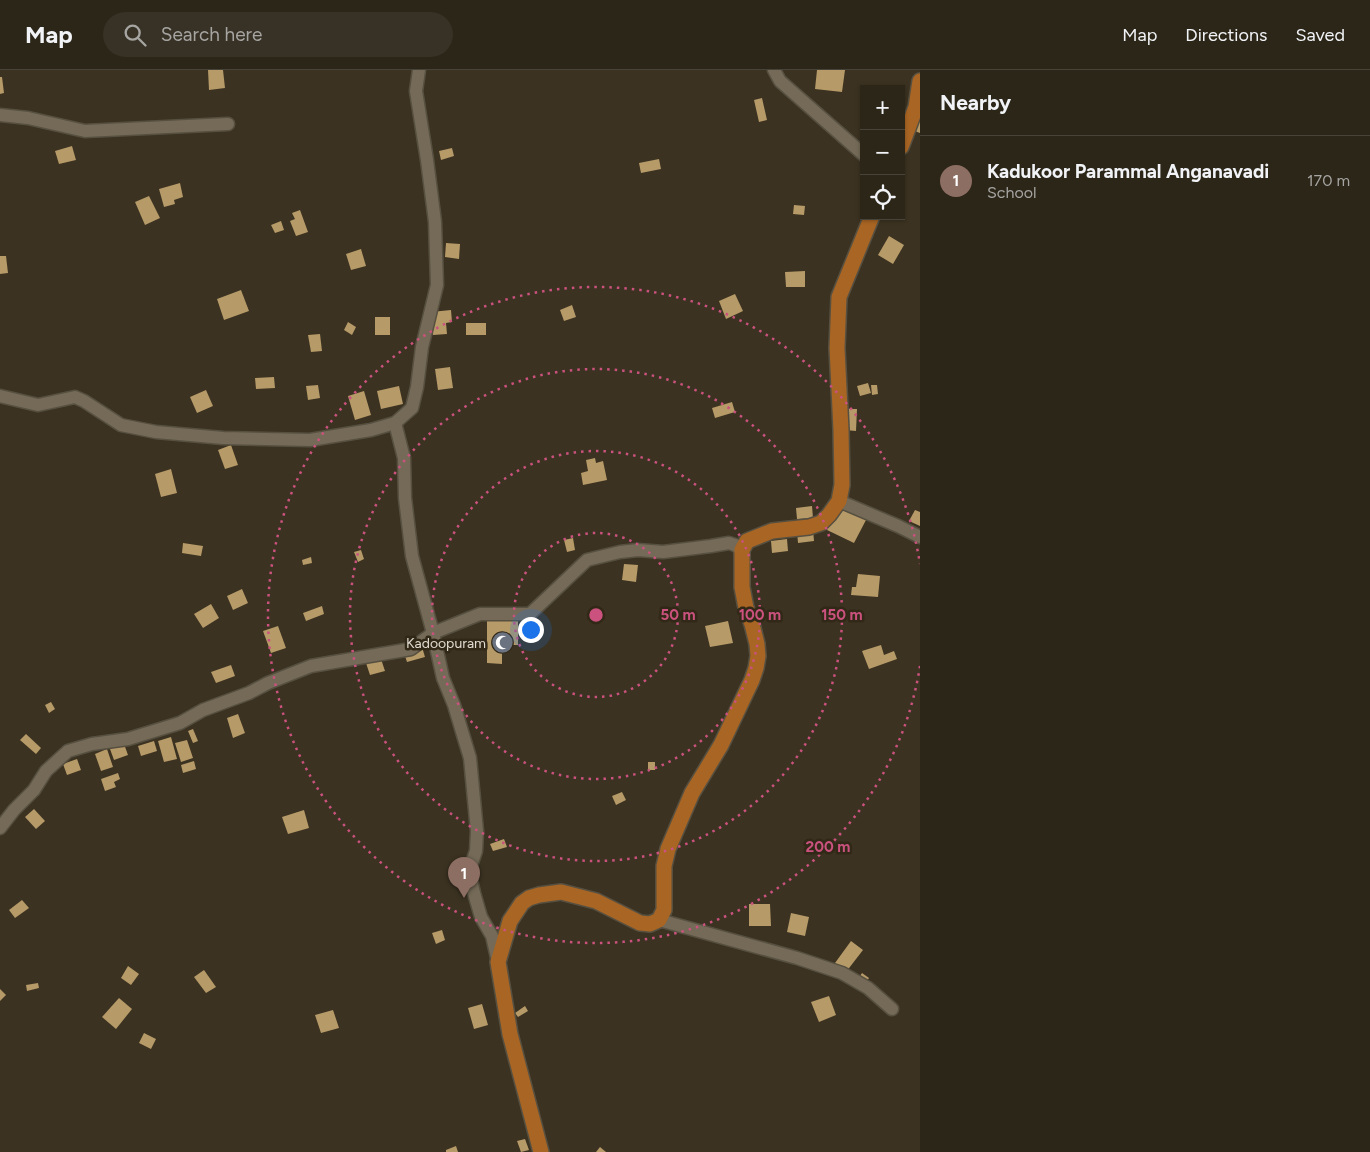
<!DOCTYPE html>
<html lang="en">
<head>
<meta charset="utf-8">
<style>
	:root { --surface:#2c2619; --page:#383226; --text:#f1f3f6; --muted:#a6a5a2; --line:#484338; --accent:#57cec2 }
	body { margin:0; font-family:Figtree,sans-serif; background:var(--page); color:var(--text) }
	.controls { position:absolute; right:15px; top:15px; display:grid; overflow:hidden; border-radius:0px; box-shadow:0 1px 4px #0004 }
	.controls button { width:45px; height:45px; display:grid; place-items:center; padding:0; border:0; border-bottom:1px solid var(--line); background:var(--surface); color:var(--text); font:25px sans-serif }
	.you { position:absolute; left:530px; top:559px; width:18px; height:18px; margin:-12px; border:4px solid #fff; border-radius:50%; background:#1a73e8; box-shadow:0 0 0 8px #1a73e833 }
	.badge { display:grid; place-items:center; width:32px; height:32px; border-radius:50%; background:var(--accent); color:#fff; font-size:16px; font-weight:700 }
	.pin { position:absolute; translate:-50% -41px; filter:drop-shadow(0 1px 2px #0008) }
	.pin::after { content:''; position:absolute; top:26px; width:18px; height:15px; background:inherit; clip-path:polygon(0 0,100% 0,50% 100%) }
	.list { margin:0; padding:0; list-style:none }
	h2 { display:flex; justify-content:space-between; align-items:center; height:65px; margin:0; padding:0 20px; font-size:21px }
	h2 small { font-size:16px; font-weight:400; color:var(--muted) }
	.list li { display:grid; grid-template-columns:32px 1fr auto; gap:15px; align-items:center; box-sizing:border-box; height:90px; padding:0 20px; border-top:1px solid var(--line) }
	.list b { display:block; font-size:19px; white-space:nowrap }
	.list p { margin:0; font-size:16px; white-space:nowrap; color:var(--muted) }
	.list em { font-size:16px; font-style:normal; color:var(--muted) }
	.icon { flex:none; width:28px; height:28px; fill:none; stroke:currentColor; stroke-width:2; stroke-linecap:round; stroke-linejoin:round }
	.map { position:relative; flex:none; width:920px; height:1082px; overflow:hidden }
	header { display:flex; align-items:center; gap:30px; box-sizing:border-box; height:70px; padding:0 25px; background:var(--surface); border-bottom:1px solid var(--line) }
	header strong { font-size:24px }
	nav { display:flex; gap:28px; margin-inline-start:auto; font-size:18px }
	.search { width:350px; height:45px; background:var(--page); display:flex; align-items:center; gap:12px; box-sizing:border-box; padding:0 18px; border-radius:28px; color:var(--muted); font-size:19px }
	main { display:flex }
	aside { flex:1; background:var(--surface) }
	.map>svg:first-child { display:block }
	.building { fill:#b69a68 }
	.lines { fill:none; stroke-linecap:round; stroke-linejoin:round }
	.minor-casing { stroke:#575041; stroke-width:15 }
	.major-casing { stroke:#575041; stroke-width:18 }
	.minor { stroke:#746a57; stroke-width:12 }
	.major { stroke:#a86523; stroke-width:15 }
	.ring { fill:none; stroke:#cb527e; stroke-width:2.5; stroke-dasharray:2.5 5 }
	.labels { text-anchor:middle; dominant-baseline:central; stroke-width:5; stroke-linejoin:round; paint-order:stroke }
	.poi-label { font-size:14px; fill:#e1dbd1; stroke:#312817; text-anchor:end }
	.centre { fill:#cb527e; stroke:#312817; stroke-width:2.5 }
	.ring-label { font-size:15px; text-anchor:middle; font-weight:bold; fill:#cb527e; stroke:#312817; stroke-width:5; stroke-linejoin:round; paint-order:stroke }
</style>
</head>
<body>
<header>
<strong>Map</strong>
<div class="search"><svg class="icon" aria-label="search" viewBox="0 0 24 24"><circle cx="10" cy="10" r="6"/><path d="M15 15l6 6"/></svg>Search here</div>
<nav><a>Map</a><a>Directions</a><a>Saved</a></nav>
</header>
<main>
<div class="map">
<svg width="920" height="1082" viewBox="0 0 920 1082">
	<rect width="100%" height="100%" fill="#3b3221"/>
	<g class="building">
		<path d="M208,0H223L225,18L209,20Z"/>
		<path d="M817,0H845L842,22L815,19Z"/>
		<path d="M0,7H2L4,23L0,24Z"/>
		<path d="M762,28L767,50L759,52L754,30Z"/>
		<path d="M914,46L920,48V63L909,59Z"/>
		<path d="M72,76L76,90L59,94L55,81Z"/>
		<path d="M452,78L454,86L441,90L439,81Z"/>
		<path d="M659,89L661,99L641,103L639,93Z"/>
		<path d="M180,113L183,127L174,130L175,134L164,137L159,119Z"/>
		<path d="M149,126L160,148L145,155L135,132Z"/>
		<path d="M794,135L805,136L804,145L793,144Z"/>
		<path d="M300,140L308,162L296,166L290,151L295,149L292,143Z"/>
		<path d="M281,151L284,160L275,163L271,155Z"/>
		<path d="M889,166L904,175L893,194L878,185Z"/>
		<path d="M446,173L460,174L459,189L445,187Z"/>
		<path d="M361,179L366,196L351,200L346,184Z"/>
		<path d="M0,186H6L8,203L0,204Z"/>
		<path d="M805,201V217H786L785,202Z"/>
		<path d="M241,220L249,241L224,250L217,229Z"/>
		<path d="M735,224L743,241L726,249L719,231Z"/>
		<path d="M572,235L576,247L564,251L560,240Z"/>
		<path d="M451,240L452,252L446,253L447,264L433,265L431,242Z"/>
		<rect x="375" y="247" width="15" height="18"/>
		<path d="M348,252L356,257L352,265L344,260Z"/>
		<rect x="466" y="253" width="20" height="12"/>
		<path d="M320,264L322,281L311,282L308,265Z"/>
		<path d="M450,297L453,318L438,320L435,299Z"/>
		<path d="M274,307L275,318L256,319L255,308Z"/>
		<path d="M868,313L871,323L860,326L857,316Z"/>
		<path d="M318,315L320,328L308,330L306,316Z"/>
		<path d="M871,315H877L878,324L872,325Z"/>
		<path d="M399,316L403,334L381,339L377,321Z"/>
		<path d="M206,320L213,336L197,343L190,327Z"/>
		<path d="M364,321L371,345L355,350L348,326Z"/>
		<path d="M732,332L735,342L715,348L712,338Z"/>
		<path d="M845,339H857L856,361L845,360Z"/>
		<path d="M231,375L238,395L225,399L218,380Z"/>
		<path d="M595,388L596,393L603,391L607,410L583,415L581,403L588,401L586,390Z"/>
		<path d="M171,399L177,423L161,427L155,404Z"/>
		<path d="M812,436L813,448L797,449L796,438Z"/>
		<path d="M838,438L866,450L854,473L827,460Z"/>
		<path d="M915,440L920,442V456L909,451Z"/>
		<path d="M813,460L814,471L798,473L797,461Z"/>
		<path d="M573,468L575,480L567,482L564,470Z"/>
		<path d="M787,469L788,481L772,483L771,471Z"/>
		<path d="M183,473L203,476L201,486L182,483Z"/>
		<path d="M361,480L364,489L358,492L354,482Z"/>
		<path d="M311,487L312,493L303,495L302,490Z"/>
		<path d="M624,494L638,495L636,512L622,510Z"/>
		<path d="M858,504L880,506L878,527L851,525L852,517H856Z"/>
		<path d="M242,519L248,533L233,540L227,526Z"/>
		<path d="M211,534L219,548L203,558L194,544Z"/>
		<path d="M322,536L324,544L306,551L303,543Z"/>
		<path d="M487,547H518V575H502V594L487,593Z"/>
		<path d="M728,551L733,573L710,577L705,556Z"/>
		<path d="M278,556L286,578L271,583L263,561Z"/>
		<path d="M881,575L884,585L894,581L897,589L869,599L862,581Z"/>
		<path d="M422,577L425,587L407,592L404,583Z"/>
		<path d="M381,589L385,601L370,605L366,593Z"/>
		<path d="M231,595L235,606L216,613L211,602Z"/>
		<path d="M51,632L55,639L49,643L45,635Z"/>
		<path d="M238,644L245,663L233,668L227,648Z"/>
		<path d="M193,659L198,671L193,673L188,661Z"/>
		<path d="M26,664L41,678L36,684L20,670Z"/>
		<path d="M171,667L177,689L164,692L158,671Z"/>
		<path d="M187,670L193,688L181,692L175,673Z"/>
		<path d="M154,671L157,681L141,686L138,676Z"/>
		<path d="M124,674L128,685L114,690L110,679Z"/>
		<path d="M107,679L113,697L101,701L95,684Z"/>
		<path d="M77,689L81,700L67,705L63,694Z"/>
		<path d="M194,691L196,699L183,703L181,695Z"/>
		<rect x="648" y="692" width="7" height="8"/>
		<path d="M118,703L120,709L114,712L116,717L105,721L101,709Z"/>
		<path d="M622,722L626,730L616,735L612,726Z"/>
		<path d="M34,739L45,751L36,759L25,747Z"/>
		<path d="M304,740L309,758L288,764L282,747Z"/>
		<path d="M504,769L507,777L493,781L490,774Z"/>
		<path d="M22,830L29,838L15,848L9,840Z"/>
		<path d="M749,834H770L771,856H749Z"/>
		<path d="M791,843L809,847L805,866L787,862Z"/>
		<path d="M442,860L445,870L436,874L432,863Z"/>
		<path d="M851,871L863,880L846,902L835,893Z"/>
		<path d="M128,896L139,904L131,915L121,908Z"/>
		<path d="M204,900L216,917L206,923L194,907Z"/>
		<path d="M862,903L869,908L865,914L857,910Z"/>
		<path d="M38,913L39,918L27,921L26,915Z"/>
		<path d="M0,919L6,925L0,931Z"/>
		<path d="M829,926L836,945L819,952L811,932Z"/>
		<path d="M119,928L132,939L116,959L102,947Z"/>
		<path d="M482,934L488,955L474,959L468,938Z"/>
		<path d="M525,936L528,941L518,947L515,943Z"/>
		<path d="M333,940L339,958L321,963L315,945Z"/>
		<path d="M144,963L156,969L151,979L139,973Z"/>
		<path d="M525,1069L529,1080L521,1082L517,1071Z"/>
		<path d="M456,1076L458,1082H446V1080Z"/>
		<path d="M600,1077L606,1082H596Z"/>
	</g>
	<g class="lines">
		<defs>
			<g id="minor">
				<path d="M774,0L780,11L864,85"/>
				<path d="M0,45L28,48L85,61L228,54"/>
				<path d="M0,326L38,335L75,327L84,331L121,355L156,362L223,368L310,370L371,360L395,353L412,338L417,317L422,277L437,215L435,152L427,90L416,21L419,0"/>
				<path d="M395,353L404,388L405,428L412,486L433,563L480,544H530L587,490L620,482L638,480L663,482L711,476L729,473L735,475L742,480"/>
				<path d="M839,431L898,456L920,467"/>
				<path d="M0,758L14,740L34,720L46,701L68,681L92,674L128,669L180,653L203,640L249,623L268,613L311,596L411,579L433,563L443,608L454,635L470,688L477,761L476,781L469,801L474,823L481,847L492,866L498,892"/>
				<path d="M659,850L797,888L842,903L868,918L892,939"/>
			</g>
			<g id="major">
				<path d="M901,77L916,37L920,11"/>
				<path d="M541,1082L510,964L498,892L510,851L522,833L529,828L539,825L561,822L596,831L640,853L650,854L659,850L664,840V796L668,779L692,723L721,675L752,610L756,598L758,586L757,574L752,554L746,538L742,517V480L747,471L772,461L809,457L821,453L829,445L839,431L842,415L841,360L837,278L839,227L872,146"/>
			</g>
		</defs>
		<use href="#minor" class="minor-casing"/>
		<use href="#major" class="major-casing"/>
		<use href="#minor" class="minor"/>
		<use href="#major" class="major"/>
	</g>
	<g class="ring">
		<circle cx="596" cy="545" r="82"/>
		<circle cx="596" cy="545" r="164"/>
		<circle cx="596" cy="545" r="246"/>
		<path d="M920 596A328 328 0 1 1 920 494"/>
	</g>
	<defs>
		<symbol id="mosque-disc" viewBox="-11 -11 22 22"><circle r="9.5" fill="#6b7280" stroke="#312817"/><path d="M3.5-4.9A6 6 0 1 0 3.5 4.9A5 5 0 1 1 3.5-4.9Z" fill="#fff"/></symbol>
	</defs>
	<g fill-rule="evenodd">
		<use href="#mosque-disc" x="490" y="560" width="25" height="25"/>
	</g>
	<g class="labels">
		<g class="poi-label">
			<text x="486" y="573">Kadoopuram</text>
		</g>
	</g>
	<circle cx="596" cy="545" r="8" class="centre"/>
	<g class="ring-label">
		<text x="678" y="550">50 m</text>
		<text x="760" y="550">100 m</text>
		<text x="842" y="550">150 m</text>
		<text x="828" y="782">200 m</text>
	</g>
</svg>
<div class="controls">
<button>+</button>
<button>−</button>
<button><svg class="icon" aria-label="locate" viewBox="0 0 24 24"><circle cx="12" cy="12" r="6"/><path d="M12 2v4M12 18v4M2 12h4M18 12h4"/></svg></button>
</div>
<div class="you"></div>
<div class="pin badge" style="left:464px;top:828px;background:#8d6e63">1</div>
</div>
<aside>
<h2>Nearby<small></small></h2>
<ul class="list">
<li><span class="badge" style="background:#8d6e63">1</span><div><b>Kadukoor Parammal Anganavadi</b><p>School</p></div><em>170 m</em></li>
</ul>
</aside>
</main>
</body>
</html>
